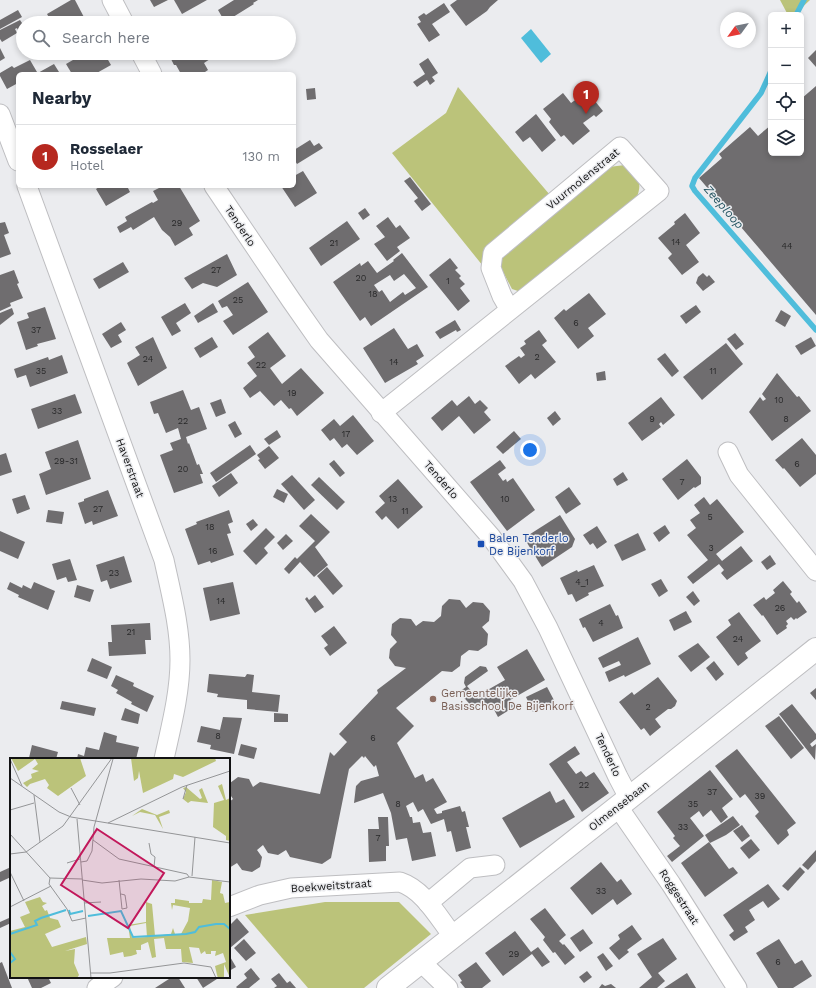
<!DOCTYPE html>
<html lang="en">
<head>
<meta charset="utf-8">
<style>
	:root { --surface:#fff; --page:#f2f2f3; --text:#1f2937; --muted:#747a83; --line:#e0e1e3; --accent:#b6281f }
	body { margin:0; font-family:"Work Sans",sans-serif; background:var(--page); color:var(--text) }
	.controls { position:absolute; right:12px; top:12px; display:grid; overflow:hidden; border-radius:6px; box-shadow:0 2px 6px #0003 }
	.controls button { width:36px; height:36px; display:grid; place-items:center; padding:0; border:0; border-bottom:1px solid var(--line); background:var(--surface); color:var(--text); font:20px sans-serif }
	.compass { position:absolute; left:720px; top:12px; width:36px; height:36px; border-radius:50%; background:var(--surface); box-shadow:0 2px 6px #0003; rotate:237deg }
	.you { position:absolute; left:530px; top:450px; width:14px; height:14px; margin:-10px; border:3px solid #fff; border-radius:50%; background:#1a73e8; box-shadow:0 0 0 6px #1a73e833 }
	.badge { display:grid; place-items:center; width:26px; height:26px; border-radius:50%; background:var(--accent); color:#fff; font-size:13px; font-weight:700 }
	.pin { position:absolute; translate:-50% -33px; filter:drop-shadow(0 1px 2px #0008) }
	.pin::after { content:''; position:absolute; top:21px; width:14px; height:12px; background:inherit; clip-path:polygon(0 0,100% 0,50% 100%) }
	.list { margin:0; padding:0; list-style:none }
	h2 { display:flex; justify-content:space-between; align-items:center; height:52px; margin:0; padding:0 16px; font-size:17px }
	h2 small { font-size:13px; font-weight:400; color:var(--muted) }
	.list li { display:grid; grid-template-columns:26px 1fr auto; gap:12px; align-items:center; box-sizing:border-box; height:64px; padding:0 16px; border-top:1px solid var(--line) }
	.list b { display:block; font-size:15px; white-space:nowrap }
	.list p { margin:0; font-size:13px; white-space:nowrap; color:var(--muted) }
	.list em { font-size:13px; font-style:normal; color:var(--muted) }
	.icon { flex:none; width:22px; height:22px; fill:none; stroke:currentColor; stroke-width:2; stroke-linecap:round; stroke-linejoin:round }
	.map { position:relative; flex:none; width:816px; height:988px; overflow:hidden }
	.search { position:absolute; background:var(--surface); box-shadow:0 2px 6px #0003; left:16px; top:16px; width:280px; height:44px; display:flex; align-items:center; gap:10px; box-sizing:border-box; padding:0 14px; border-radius:22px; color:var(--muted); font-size:15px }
	.panel { position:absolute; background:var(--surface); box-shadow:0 2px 6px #0003; left:16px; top:72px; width:280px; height:116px; border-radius:6px }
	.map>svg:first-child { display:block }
	.green { fill:#bbc37a }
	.water { fill:#4fbddb }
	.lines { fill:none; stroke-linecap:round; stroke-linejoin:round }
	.stream { stroke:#4fbddb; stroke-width:5.5 }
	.building { fill:#6f6d6f; fill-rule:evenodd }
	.minor-casing { stroke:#bebec1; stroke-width:21 }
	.tertiary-casing { stroke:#bebec1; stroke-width:24 }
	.minor { stroke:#fff; stroke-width:19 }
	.tertiary { stroke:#fff; stroke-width:22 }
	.transit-dot { fill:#1a4fb4; stroke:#ebecef; stroke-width:1.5 }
	.education-dot { fill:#8d6e63; stroke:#ebecef; stroke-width:1.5 }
	.labels { text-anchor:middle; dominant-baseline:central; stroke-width:3; stroke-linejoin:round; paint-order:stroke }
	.number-label { font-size:9px; fill:#29292a }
	.street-label { font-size:11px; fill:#121213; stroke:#ebecef }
	.transit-label { font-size:11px; fill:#164399; stroke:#ebecef; text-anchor:start }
	.education-label { font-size:11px; fill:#785e54; stroke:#ebecef; text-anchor:start }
	.water-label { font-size:12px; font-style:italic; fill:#255461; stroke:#ebecef }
	.inset-river { fill:none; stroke:#4fbddb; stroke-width:2 }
	.inset-road { fill:none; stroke:#949597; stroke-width:1 }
	.view { fill:#c2185b; fill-opacity:0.15; stroke:#c2185b; stroke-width:2 }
	.inset-edge { fill:none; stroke:#121213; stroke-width:2 }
</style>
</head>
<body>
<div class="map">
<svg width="816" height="988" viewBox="0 0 816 988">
	<rect width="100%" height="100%" fill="#ebecef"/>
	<g class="green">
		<path d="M780,0H810L794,15H788Z"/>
		<path d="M458,87L550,195L483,266L392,153L446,113Z"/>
		<path d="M625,165C639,179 643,181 636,200L525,287L518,291L512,289L501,268L500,260L505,251L609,167Z"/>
		<path d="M325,902H399L431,934L364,988H308L245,915Z"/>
	</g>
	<path class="water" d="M531,29L551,54L541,63L521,38Z"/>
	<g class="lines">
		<g class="stream">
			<path d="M796,15L804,0"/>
			<path d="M771,71L761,93L695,178L692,186L695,191L816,330"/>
		</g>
	</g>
	<g class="building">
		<path d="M71,0H75L87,23H52L47,14Z"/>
		<path d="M150,0H168L154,7Z"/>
		<path d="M174,0H207L182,14Z"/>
		<path d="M234,0H258L253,3L254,4L225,22L218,10Z"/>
		<path d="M457,0H498L490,7L487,11L466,26L450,5Z"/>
		<path d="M444,3L450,12L432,24L440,35L429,42L417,24L421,22L418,17L424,13L426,15Z"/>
		<path d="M18,10L22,17L0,29V20Z"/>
		<path d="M20,20L22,23H23V33L20,35L17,28L15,29L17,33L2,42L0,39V30Z"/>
		<path d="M0,48L5,58L0,61Z"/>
		<path d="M816,50V67L808,58Z"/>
		<path d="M85,53H104L111,65L95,74H72L66,64Z"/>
		<path d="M168,53H219L204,63L208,70L202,74H181L176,65H174Z"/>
		<path d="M238,53H250L241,58Z"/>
		<path d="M428,58L438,73L432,77L435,81L430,85L427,80L417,87L413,82L425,74L419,64Z"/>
		<path d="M30,60L37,72L33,74H18V83L7,89L0,76V73L12,66L14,68Z"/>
		<path d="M54,64L59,72L56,74H36Z"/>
		<path d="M816,86V315L699,178L722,158L719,154L750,127L758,136L771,125V153H801V99Z"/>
		<path d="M315,88L316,99L307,100L306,89Z"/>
		<path d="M563,93L571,103L581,96L584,99L590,95L603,111L596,117L594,115L583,123L590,131L573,145L564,135L561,137L549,122L551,119L543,109Z"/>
		<path d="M536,114L556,140L542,152L530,137L523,142L515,132Z"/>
		<path d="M310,140L314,146L319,143L323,148L297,164L294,159V150Z"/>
		<path d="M303,171L317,193L295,207L281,186H294V176Z"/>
		<path d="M410,177L431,204L422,211L414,201L418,198L404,181Z"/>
		<path d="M98,186H127L130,192L106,206L96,189L99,187Z"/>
		<path d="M163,186H179L200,221L189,228L193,235L175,246L170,237L162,230L154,217L133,230L131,227L120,233L117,227L127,221L125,217L152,202L153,203L158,200L153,191Z"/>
		<path d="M365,208L370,215L363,220L358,213Z"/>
		<path d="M685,213L700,233L686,245L699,262L682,275L668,258L672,254L658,238L675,224L674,222Z"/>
		<path d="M388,217L396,228L400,225L410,238L397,247L400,251L387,261L374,244L385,237L376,226Z"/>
		<path d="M347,221L360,239L321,266L309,248Z"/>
		<path d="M5,222L9,233L4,235L11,254L0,258V223Z"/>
		<path d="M402,253L428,287L371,326L365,317L360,321L333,282L360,263L361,266L368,261L377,273L394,261L393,260ZM404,274L416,288L405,295L403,292L390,302L382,290L379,292L374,285L390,275L394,281Z"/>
		<path d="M227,254L237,275L217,287L203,283L192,289L184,278Z"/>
		<path d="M450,258L458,268L455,270L461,276L459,278L465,284L460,288L470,301L458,311L429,275Z"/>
		<path d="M123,262L129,272L99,289L93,279Z"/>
		<path d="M14,270L19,283L17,284L23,298L10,303L11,306L0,311V275Z"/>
		<path d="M703,273L707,277L709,275L715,282L703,291L696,283L698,277Z"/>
		<path d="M248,282L268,312L233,335L223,321L233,315L227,306L222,308L218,301Z"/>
		<path d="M589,293L606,314L588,328L594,336L578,349L554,318L564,309L566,311Z"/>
		<path d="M185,303L191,313L176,323L181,331L172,336L161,317Z"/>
		<path d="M213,303L218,312L198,323L194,316Z"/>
		<path d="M696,305L701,312L686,324L680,316Z"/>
		<path d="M45,307L56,339L37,344L38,346L26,350L17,322L29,318L27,313Z"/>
		<path d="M12,308L14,314L0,325V313Z"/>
		<path d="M781,310L791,316L785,327L775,321Z"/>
		<path d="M455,320L461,330L457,332L456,330L440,339L435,332Z"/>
		<path d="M121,322L126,330L118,335L122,342L111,348L102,334Z"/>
		<path d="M394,328L408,349L417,344L424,356L416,361L418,364L385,383L363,348Z"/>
		<path d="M539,330L547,341L542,345L556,362L535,379L531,374L519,384L505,366L519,356L521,358L525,355L520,348L526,344L524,341Z"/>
		<path d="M268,332L286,356L270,368L282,384L301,368L324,393L297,416L291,408L289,409L281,400L274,406L260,391L250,398L243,388L257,376L247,363L255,357L248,347Z"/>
		<path d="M735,333L744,344L736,350L727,339Z"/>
		<path d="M153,337L167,368L138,386L127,363L140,355L135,347Z"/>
		<path d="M212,337L218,347L200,358L194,348Z"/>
		<path d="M811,337L816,346L801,355L795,346Z"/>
		<path d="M726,343L743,364L702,400L683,377Z"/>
		<path d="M665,353L679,371L672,377L657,359Z"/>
		<path d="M62,355L68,373L30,387L26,375L17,378L14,369L48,357L49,360Z"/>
		<path d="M605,371L606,380L597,381L596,373Z"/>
		<path d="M777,373L797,397L799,396L811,411L772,441L749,412L760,397L763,401L766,399L762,394Z"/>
		<path d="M183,390L191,410L199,407L207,429L186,437L188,444L189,443L197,465L199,464L203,474H200L203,483L174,493L160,455L173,450L170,443L181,439L178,428L166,433L158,413L154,414L150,402Z"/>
		<path d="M75,394L82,413L38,429L31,409Z"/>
		<path d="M469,396L475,404L480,400L488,408L484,412L491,420L474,434L459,416L442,431L431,418L452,400L457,406Z"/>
		<path d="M661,397L675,415L663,425L661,422L659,424L661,427L642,441L628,423Z"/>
		<path d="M221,399L226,413L216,417L210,403Z"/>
		<path d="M555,411L561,419L553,426L547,418Z"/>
		<path d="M353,415L374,441L357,455L347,444L342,448L334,438L330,441L321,430L334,419L340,426Z"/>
		<path d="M235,421L242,434L235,438L228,425Z"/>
		<path d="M277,430L281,437L269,445L264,439Z"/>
		<path d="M514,431L521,439L503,454L496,447Z"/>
		<path d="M802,438L816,455V474L800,487L784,468L783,469L775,460Z"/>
		<path d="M78,440L91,479L46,495L39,474L51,469L45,452Z"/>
		<path d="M250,445L256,454L216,482L210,473Z"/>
		<path d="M269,446L279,458L265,469L258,460L260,459L257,455Z"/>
		<path d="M6,453L12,472L0,476V455Z"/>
		<path d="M687,459L701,477V484L695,488L694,487L678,500L662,479Z"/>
		<path d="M334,460L345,473L340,477L329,464Z"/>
		<path d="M500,460L506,468L498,474L503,481L506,479L507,482L513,478L535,510L507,531L470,482Z"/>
		<path d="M623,472L628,480L617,486L613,479Z"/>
		<path d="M231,473L238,483L219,497L212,486Z"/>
		<path d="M292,475L315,500L304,510L281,484Z"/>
		<path d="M319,477L345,502L337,510L311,485Z"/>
		<path d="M398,479L423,507L398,529L386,516L382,520L375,512L385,503L379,496Z"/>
		<path d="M569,487L581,504L566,514L555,497Z"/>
		<path d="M277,489L288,494L284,503L273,497Z"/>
		<path d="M108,490L118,516L93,525L92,521L85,524L78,503L84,501V499Z"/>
		<path d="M25,495L30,509L17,514L12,499Z"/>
		<path d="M704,497L710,505L717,499L744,532L716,554L722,561L741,546L753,561L727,580L721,573L724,570L719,564L693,584L687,577L708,560L687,535L696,528L690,520L700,513L694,505Z"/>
		<path d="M48,510L64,512L62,524L46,522Z"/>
		<path d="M229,510L233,522L228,524L231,533L227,534L234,555L211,563L210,561L198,565L185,529L197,524L196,522Z"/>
		<path d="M311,514L330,532L315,547L328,565L314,577L300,562L289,574L284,569L295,557L297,559L315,541L299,526Z"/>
		<path d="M560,515L575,539L572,547L542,567L524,538Z"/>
		<path d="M253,519L258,525L251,531L246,524Z"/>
		<path d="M665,525L670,533L659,542L653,533Z"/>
		<path d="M597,526L607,542L597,549L593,543L590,545L583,535Z"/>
		<path d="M266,528L275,537L264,548L268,553L256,565L243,551Z"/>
		<path d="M0,531L25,542L18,559L0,551Z"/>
		<path d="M638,533L646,550L622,561L614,545Z"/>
		<path d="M286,534L293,541L283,550L277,543Z"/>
		<path d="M770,555L776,564L767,570L761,562Z"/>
		<path d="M124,556L132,582L110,589L107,580L101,582L96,565Z"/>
		<path d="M70,559L77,580L68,582L66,577L57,580L52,564Z"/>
		<path d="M594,565L604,586L588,593L589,595L576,602L572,594L568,595L560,578L577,570L578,572Z"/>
		<path d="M327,567L343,586L333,595L317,576Z"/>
		<path d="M661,579L668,591L659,597L651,584Z"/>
		<path d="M783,581L792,592L790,594L797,603L799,601L807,612L797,619L796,618L794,620L791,617L786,621L788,624L786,626L787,628L777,635L763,615L762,616L753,605L764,597L766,600L775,593L773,590Z"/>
		<path d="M10,582L22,588L23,585L31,589L34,582L55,591L48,610L18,597L19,595L7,589Z"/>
		<path d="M233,582L240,614L210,621L203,588Z"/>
		<path d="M77,585L94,590L90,602L74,597Z"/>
		<path d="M693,591L700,601L694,606L686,597Z"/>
		<path d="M315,595L324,607L315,613L305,599L307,597L309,600Z"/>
		<path d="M449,599L460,600L466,608L473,602L483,603L490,611L489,621L482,627L488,634L487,645L478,651L469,650L461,656L460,666L452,672L442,671L396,708L414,726L397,743L415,778L423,774L426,782L433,778L447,802L434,809L437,814L442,813V811L460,806L462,812L465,811L469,827H466L471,848L456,852L451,831L447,832L444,819L431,824L423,809L418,812L413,802L406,806L410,817H412L413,823L420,822L423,833L431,832L436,856L412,861L407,838L396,840L391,813L383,793L354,803L356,786L361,781L379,776L376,765L374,767L365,756L364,758L362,756L349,769L331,858L322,864L290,857L286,850L278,855L268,853L263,845L257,850L262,857L260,867L252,872L242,870L237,863L229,868V802L233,799L229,793L230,783L238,777L249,779L253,787L260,782L320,794L330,752L334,756L347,742L339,734L378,693L377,690L406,668L395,666L389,658L390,649L397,642L391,635L392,624L400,618L411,619L416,626L423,621L434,622L441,616L442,606Z"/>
		<path d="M610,604L616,616L618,615L623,628L593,642L585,627L583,628L579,619Z"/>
		<path d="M686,611L692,622L674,631L669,620Z"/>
		<path d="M739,612L761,641L745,653L748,658L738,666L716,637L731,625L728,620Z"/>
		<path d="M150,623L151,640H145L146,654L109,656L108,642H112L111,625Z"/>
		<path d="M334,626L347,643L330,656L324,648L328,645L321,636Z"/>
		<path d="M638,637L651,664L625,677L624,675L609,682L605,672L621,665L619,661L603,668L598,658Z"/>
		<path d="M698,643L710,657L691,672L678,656Z"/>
		<path d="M527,649L545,680L510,700L514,707L498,717L491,704L483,708L481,704L474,709L459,692L466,687L464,683L465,677L480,666L486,667L488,671L467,686L478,699L485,695L484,692L505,680L497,667Z"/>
		<path d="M92,658L112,667L107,679L87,671Z"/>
		<path d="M714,661L724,674L716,681L706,668Z"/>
		<path d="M209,674L245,677L247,674L254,675L252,692L280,695L278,712L247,709V700L217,697L218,694L207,692Z"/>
		<path d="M116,675L134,683L133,686L154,696L147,712L131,704L132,702L116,693L118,690L111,686Z"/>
		<path d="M658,677L677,701L675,706L671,709H668L655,719L661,727L650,736L644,728L641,730L619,702L632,692L634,695Z"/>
		<path d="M547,687L555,702L533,712L526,697Z"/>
		<path d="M816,688V700L810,693Z"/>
		<path d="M62,701L96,708L94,716L60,709Z"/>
		<path d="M792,704L816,734V739L810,744L812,747L816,744L815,760L779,714Z"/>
		<path d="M125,708L140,714L138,724L121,720Z"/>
		<path d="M274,713L288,714V722H274Z"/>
		<path d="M779,716L804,748L791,759L765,726Z"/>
		<path d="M223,717L242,718L234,754L210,749L211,745L197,742L201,726L220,730Z"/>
		<path d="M104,732L117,736L116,742L139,747L136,759H77L78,754L84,756L86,747L99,750Z"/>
		<path d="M241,744L257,748L254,759L238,755Z"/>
		<path d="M32,745L58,752L56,759H35L29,758Z"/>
		<path d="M575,746L580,754L567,762L576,774L581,771L586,777L594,772L609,793L582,812L549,764Z"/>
		<path d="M737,749L796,823L787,830L789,835L778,845L755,816L759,812L745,794L740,798L715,766Z"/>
		<path d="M710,770L733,799L722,808L728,817L721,823L711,810L703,817L699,811L690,818L704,836L672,862L667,856L680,846L673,838L675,836L657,812Z"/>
		<path d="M550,791L556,803L564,799L575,817L520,848L502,818Z"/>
		<path d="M733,816L740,825L726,835L710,843L705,835Z"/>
		<path d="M378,817H388L389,846H386V861L369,862L368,829H379Z"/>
		<path d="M742,825L750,836L742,842L733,831Z"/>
		<path d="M751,839L760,850L749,859L740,848Z"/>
		<path d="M709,842L729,869L733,867L738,873L705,897L681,863Z"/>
		<path d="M816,850V861L808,870L802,865Z"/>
		<path d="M601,862L617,882L621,879L632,894L617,905L613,899L592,915L570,888Z"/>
		<path d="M11,867V877L0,882V872Z"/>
		<path d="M800,867L805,872L788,891L782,886Z"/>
		<path d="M768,884L780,899L768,908L763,901L749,910L755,920L745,927L748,932L734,941L729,935L734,931L723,915Z"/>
		<path d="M545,908L566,935L559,941L563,945L564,944L575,957L565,965L555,952L553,953L543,940L545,937L530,919Z"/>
		<path d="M9,918L11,923L0,928V922Z"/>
		<path d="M237,918L249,932L230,948L229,947V926Z"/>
		<path d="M632,925L642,939L627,950L629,952L619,960L609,948L620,939L618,935Z"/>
		<path d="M583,929L593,943L580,952L570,938Z"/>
		<path d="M515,931L531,952L538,947L550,962L542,967L532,954L503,976L485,953Z"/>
		<path d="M663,938L677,959L658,973L665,981L657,988H639L652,977L637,954Z"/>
		<path d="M244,939L256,953L246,961L234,948Z"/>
		<path d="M779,939L795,964L802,960L812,976L793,988H778L756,953Z"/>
		<path d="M603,953L613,966L606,971L597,957Z"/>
		<path d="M229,955L236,967L229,971Z"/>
		<path d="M2,962L12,988H0V963Z"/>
		<path d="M476,962L491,981L482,988H465L460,982L462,981L458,975Z"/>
		<path d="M251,968L260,979L249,988H237L236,987L247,978L244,974Z"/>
		<path d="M587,971L592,977L584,983L579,977Z"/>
		<path d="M279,973L287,983L290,981L296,988H274L277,986L271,979Z"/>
		<path d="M687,973L696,988H664Z"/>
		<path d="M27,977H48L51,983L41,988H32Z"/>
		<path d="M172,977H178L185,988H155Z"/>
		<path d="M196,977H220L203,988Z"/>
		<path d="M602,984L605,986L611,984L616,988H599Z"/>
	</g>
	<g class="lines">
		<defs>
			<g id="minor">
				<path d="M112,0L124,23"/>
				<path d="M141,53L152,74"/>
				<path d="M0,114L18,161"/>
				<path d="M27,186L164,560C171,593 180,626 180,660C180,693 171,727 164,759"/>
				<path d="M214,186L291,300L319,340L491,537L523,581L548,628L618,777L629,798"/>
				<path d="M381,413L659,191L620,147L493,253L491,268L502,296L510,310"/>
				<path d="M728,452L739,475L816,571"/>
				<path d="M618,807L671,884L737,988"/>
				<path d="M428,903L470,868L495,865"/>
				<path d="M229,907L260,895L291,888L400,882C424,890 438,917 453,936"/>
				<path d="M421,962L448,988"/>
				<path d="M97,988L113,977"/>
			</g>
			<path id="tertiary" d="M388,988L629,798L816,649"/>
		</defs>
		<use href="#minor" class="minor-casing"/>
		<use href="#tertiary" class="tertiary-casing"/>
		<use href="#minor" class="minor"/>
		<use href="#tertiary" class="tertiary"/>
	</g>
	<rect class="transit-dot" x="477" y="540" width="8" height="8" rx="2"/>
	<circle class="education-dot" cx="433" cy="699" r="4"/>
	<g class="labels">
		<g class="number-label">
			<text x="177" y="223">29</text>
			<text x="676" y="242">14</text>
			<text x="334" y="243">21</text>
			<text x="787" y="246">44</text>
			<text x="216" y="270">27</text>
			<text x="361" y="278">20</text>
			<text x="448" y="281">1</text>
			<text x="373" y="294">18</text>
			<text x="238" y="300">25</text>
			<text x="576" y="323">6</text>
			<text x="36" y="330">37</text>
			<text x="537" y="357">2</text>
			<text x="148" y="359">24</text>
			<text x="394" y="362">14</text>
			<text x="261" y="365">22</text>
			<text x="41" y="371">35</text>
			<text x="713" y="371">11</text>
			<text x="292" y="393">19</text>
			<text x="779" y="400">10</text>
			<text x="57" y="411">33</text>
			<text x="652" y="419">9</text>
			<text x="786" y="419">8</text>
			<text x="183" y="421">22</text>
			<text x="346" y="434">17</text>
			<text x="66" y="461">29-31</text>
			<text x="797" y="464">6</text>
			<text x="183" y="469">20</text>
			<text x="682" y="482">7</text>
			<text x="393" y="499">13</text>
			<text x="505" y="499">10</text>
			<text x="98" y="509">27</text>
			<text x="405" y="511">11</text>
			<text x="710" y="517">5</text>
			<text x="210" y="527">18</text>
			<text x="711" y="548">3</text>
			<text x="213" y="551">16</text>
			<text x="114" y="573">23</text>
			<text x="582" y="582">4_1</text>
			<text x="221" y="601">14</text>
			<text x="780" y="608">26</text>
			<text x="601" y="623">4</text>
			<text x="131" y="632">21</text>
			<text x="738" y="639">24</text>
			<text x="648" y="707">2</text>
			<text x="218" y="736">8</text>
			<text x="373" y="738">6</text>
			<text x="584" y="785">22</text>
			<text x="712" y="792">37</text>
			<text x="760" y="796">39</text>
			<text x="398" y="804">8</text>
			<text x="693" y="804">35</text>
			<text x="683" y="827">33</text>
			<text x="378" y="838">7</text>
			<text x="601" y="891">33</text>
			<text x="514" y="954">29</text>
			<text x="778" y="962">6</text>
		</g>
		<g class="street-label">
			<text transform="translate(583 179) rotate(-39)">Vuurmolenstraat</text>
			<text transform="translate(240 226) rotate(56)">Tenderlo</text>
			<text transform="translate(130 468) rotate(70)">Haverstraat</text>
			<text transform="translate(441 480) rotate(49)">Tenderlo</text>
			<text transform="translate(608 755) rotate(65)">Tenderlo</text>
			<text transform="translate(619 806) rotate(-38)">Olmensebaan</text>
			<text transform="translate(331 886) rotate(-4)">Boekweitstraat</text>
			<text transform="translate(679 897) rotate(57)">Roggestraat</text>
		</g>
		<g class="transit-label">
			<text x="489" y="538">Balen Tenderlo<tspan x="489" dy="13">De Bijenkorf</tspan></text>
		</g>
		<g class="education-label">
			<text x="441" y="693">Gemeentelijke<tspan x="441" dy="13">Basisschool De Bijenkorf</tspan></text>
		</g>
		<g class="water-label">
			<text transform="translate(724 207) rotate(49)">Zeeploop</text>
		</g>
	</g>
	<g transform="translate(10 758)">
		<rect width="220" height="220" fill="#ebecef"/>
		<path d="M1,0H70L76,18L48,38L37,30L39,27L35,21L20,26L17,29L13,25L22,20L21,16L29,13L22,11L28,6L25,1L8,13ZM121,0H205L206,3L173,19L164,16L163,21L133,35L129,13L128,20L124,23ZM212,26L216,42L220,40V83L216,82V78L203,69L204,45L214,42L208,28ZM176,29L190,41L192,40L189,32L192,30L198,45L181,43L178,45L173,41L176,34L173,30ZM132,51L147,57L159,52L160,55L149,59L153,71L145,57L130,54L122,58ZM202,122L212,124L210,135L213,136L215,145L220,144V220L214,206V220H208L207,217L205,208L216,204L213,195L205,198L206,193H201V196H196L195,193L191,196L189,190L179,189L183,205L172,204L171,191H156L154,180L144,181L146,199L142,200L138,184L131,187V192H126L127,196L121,198L114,199L113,194L100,197L97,180H120L118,167L136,164V144L142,146L145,178L161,176L163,170L165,176H171L178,163L180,150L163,147L162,152L161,145H165V141L179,143V145H192L193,141L201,142ZM136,165L137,179L122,180L120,168ZM30,139L33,144L37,145L32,148L35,153L37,152L40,160L48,162L51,169L35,176L42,189L76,179L77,186L55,193L65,191L64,205L69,217L67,220H0V173L15,169L10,159L20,155L15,144Z" fill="#bbc37a" fill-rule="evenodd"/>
		<path class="inset-river" d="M59,152L60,156L73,153M78,158L111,153L123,179L176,176L185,174L189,169L206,166H214L220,171M0,176L27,167L25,163L31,160L56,152M0,194L5,201L0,205"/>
		<path class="inset-road" d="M0,1L12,28M0,20L49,54L61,59L220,85M61,30L70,47M24,37L30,84M173,41L177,27M0,52L24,45M67,61L81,220M98,65L172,29L220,13M0,76L40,120L72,121M83,82L109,101L177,116L179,119L220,124M139,85L141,96L145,99L144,109M0,96L16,94L53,68L102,0M71,104L77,103L82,93L84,69L103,1M57,105L70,101M0,114L14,143M182,118L185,79M40,120L39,126L57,151L62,163L76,160M72,122L92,125L131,121L165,123L179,119M109,122L112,151L117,150L115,137L111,136M74,145L91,144M0,149L41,128M81,215H100L174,205L201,209L206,220"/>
		<path class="view" d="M87,71L154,115L118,170L51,127Z"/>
		<rect width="220" height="220" class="inset-edge"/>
	</g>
</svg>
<div class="controls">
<button>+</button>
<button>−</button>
<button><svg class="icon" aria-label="locate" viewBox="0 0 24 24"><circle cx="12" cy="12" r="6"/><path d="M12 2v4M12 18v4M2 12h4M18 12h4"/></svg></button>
<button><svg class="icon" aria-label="layers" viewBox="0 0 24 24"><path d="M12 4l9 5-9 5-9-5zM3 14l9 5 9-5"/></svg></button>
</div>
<svg class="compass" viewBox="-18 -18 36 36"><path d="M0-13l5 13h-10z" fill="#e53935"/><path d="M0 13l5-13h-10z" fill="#747a83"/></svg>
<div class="you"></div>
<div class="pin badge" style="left:586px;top:114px">1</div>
<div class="search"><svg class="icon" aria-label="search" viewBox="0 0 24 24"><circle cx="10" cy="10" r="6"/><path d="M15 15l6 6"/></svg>Search here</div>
<section class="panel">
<h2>Nearby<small></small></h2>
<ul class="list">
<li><span class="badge">1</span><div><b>Rosselaer</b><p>Hotel</p></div><em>130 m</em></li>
</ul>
</section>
</div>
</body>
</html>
